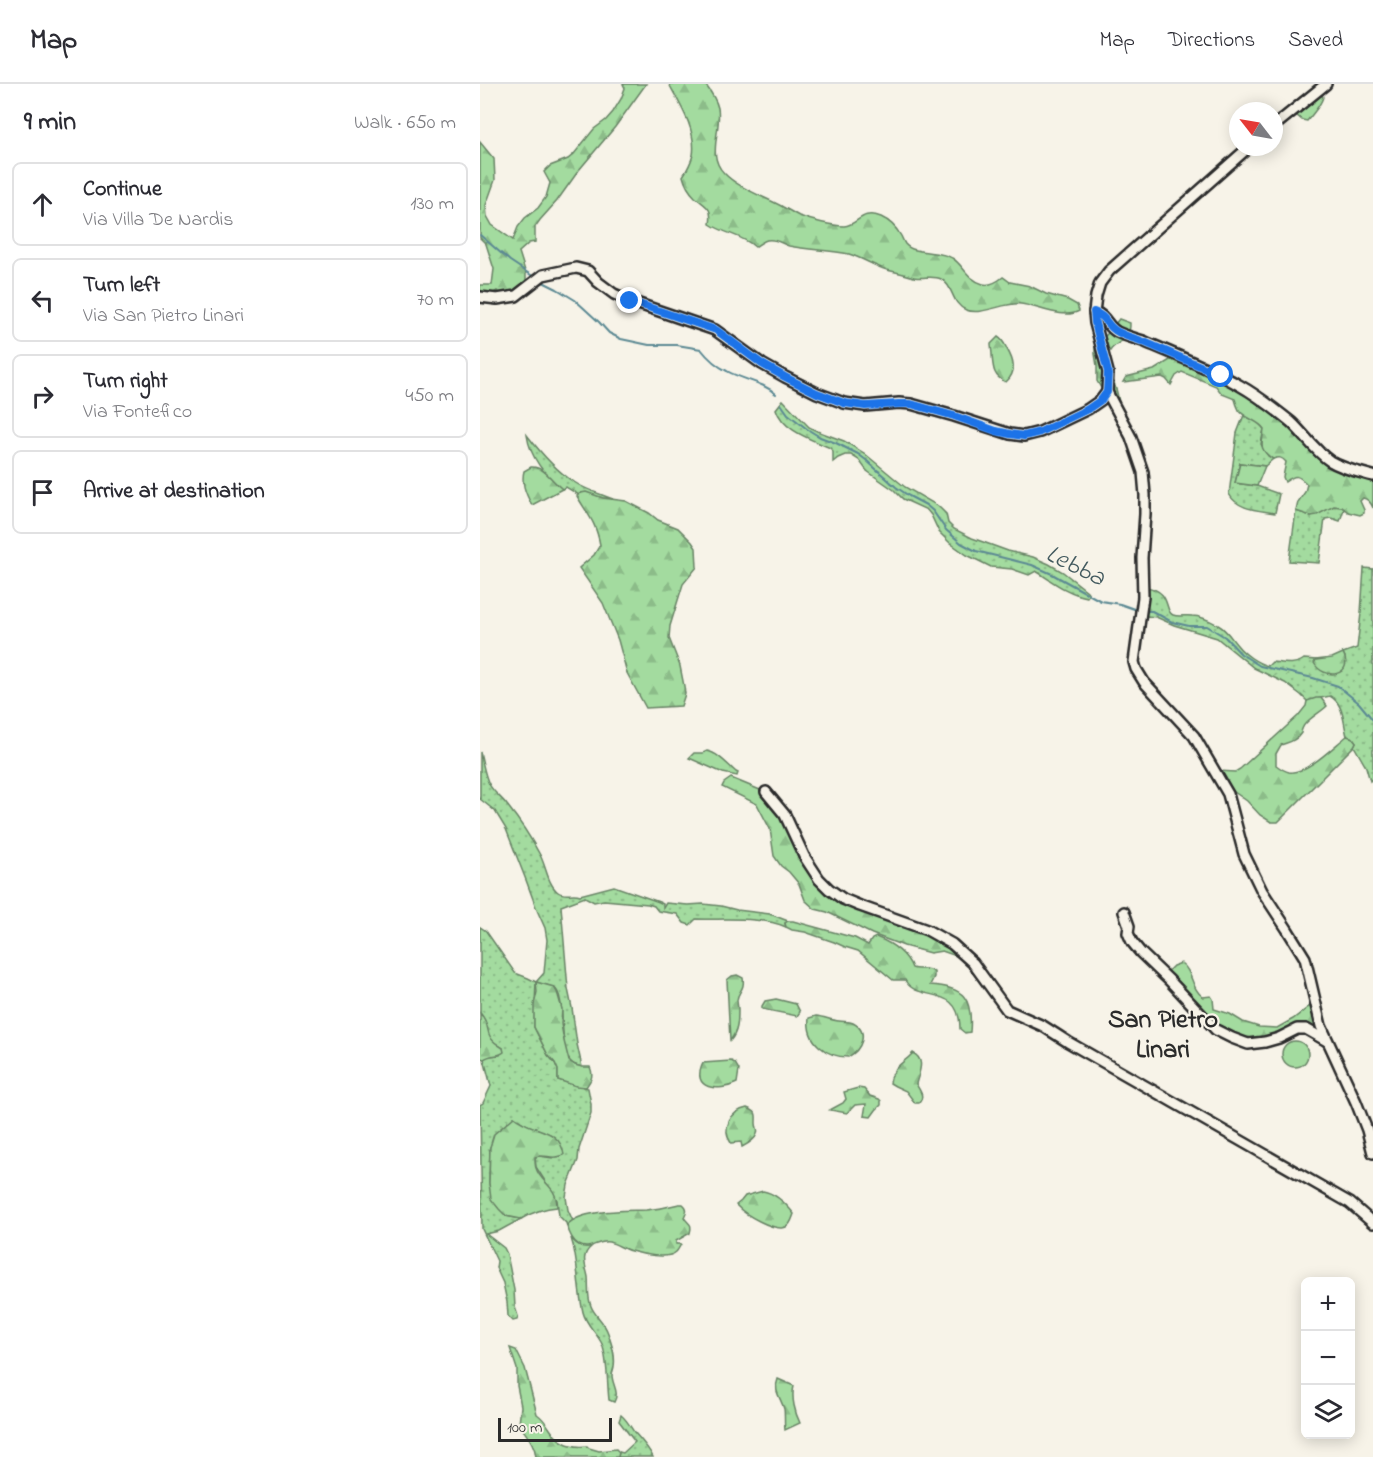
<!DOCTYPE html>
<html lang="en">
<head>
<meta charset="utf-8">
<style>
	:root { --surface:#fff; --page:#f2f2f3; --text:#2b2b33; --muted:#7c7c81; --line:#e1e1e2 }
	body { margin:0; font-family:"Indie Flower",sans-serif; background:var(--page); color:var(--text) }
	.controls { position:absolute; right:18px; bottom:18px; display:grid; overflow:hidden; border-radius:9px; box-shadow:0 3px 15px #0003 }
	.controls button { width:54px; height:54px; display:grid; place-items:center; padding:0; border:0; border-bottom:2px solid var(--line); background:var(--surface); color:var(--text); font:30px sans-serif }
	.compass { position:absolute; left:749px; top:18px; width:54px; height:54px; border-radius:50%; background:var(--surface); box-shadow:0 3px 15px #0003; rotate:301deg }
	.scale { position:absolute; left:18px; bottom:15px; width:114px; box-sizing:border-box; padding-left:6px; border:3px solid #2b2b2b; border-top:0; font-size:16px; line-height:21px; white-space:nowrap; color:#2b2b2b; -webkit-text-stroke:4px #f7f3e8; paint-order:stroke }
	.stop { position:absolute; width:18px; height:18px; margin:-14px; border:4px solid #1a73e8; border-radius:50%; background:#fff }
	.stop.end { background:#1a73e8; border-color:#fff; box-shadow:0 2px 6px #0008 }
	.list { margin:0; padding:0; list-style:none }
	h2 { display:flex; justify-content:space-between; align-items:center; height:78px; margin:0; padding:0 24px; font-size:26px }
	h2 small { font-size:20px; font-weight:400; color:var(--muted) }
	.list li { display:grid; grid-template-columns:39px 1fr auto; gap:18px; align-items:center; box-sizing:border-box; height:84px; margin:0 12px 12px; padding:0 12px; border:2px solid var(--line); border-radius:9px }
	.list b { display:block; font-size:22px; white-space:nowrap }
	.list p { margin:0; font-size:20px; white-space:nowrap; color:var(--muted) }
	.list em { font-size:20px; font-style:normal; color:var(--muted) }
	.icon { flex:none; width:33px; height:33px; fill:none; stroke:currentColor; stroke-width:2; stroke-linecap:round; stroke-linejoin:round }
	.map { position:relative; flex:none; width:893px; height:1373px; overflow:hidden }
	header { display:flex; align-items:center; gap:36px; box-sizing:border-box; height:84px; padding:0 30px; background:var(--surface); border-bottom:2px solid var(--line) }
	header strong { font-size:28px }
	nav { display:flex; gap:33px; margin-inline-start:auto; font-size:21px }
	main { display:flex }
	aside { flex:1; background:var(--surface) }
	.map>svg:first-child { display:block }
	.grass { fill:url(#grass-dots); stroke:#678365; stroke-width:1.5 }
	.forest { fill:url(#forest-firs); stroke:#678365; stroke-width:1.5 }
	.garden { fill:#a3db9f; stroke:#678365; stroke-width:1.5 }
	.lines { fill:none; stroke-linecap:round; stroke-linejoin:round }
	.stream { stroke:#5b8993; stroke-width:2 }
	.street-casing { stroke:#2b2b2b; stroke-width:14 }
	.street { stroke:#f7f3e8; stroke-width:9 }
	.route { stroke:#1a73e8; stroke-width:8 }
	.labels { text-anchor:middle; dominant-baseline:central; stroke-width:4.5; stroke-linejoin:round; paint-order:stroke }
	.water-label { font-size:26px; font-style:italic; fill:#435a5f; stroke:#f7f3e8 }
	.neighbourhood-label { font-size:26px; font-weight:bold; fill:#2b2b2b; stroke:#f7f3e8 }
</style>
</head>
<body>
<header>
<strong>Map</strong>
<nav><a>Map</a><a>Directions</a><a>Saved</a></nav>
</header>
<main>
<aside>
<h2>9 min<small>Walk · 650 m</small></h2>
<ul class="list">
<li><svg class="icon" aria-label="ahead" viewBox="0 0 24 24"><path d="M12 20V5M6 11l6-6 6 6"/></svg><div><b>Continue</b><p>Via Villa De Nardis</p></div><em>130 m</em></li>
<li><svg class="icon" aria-label="left" viewBox="0 0 24 24"><path d="M17 20v-9H6M10 6l-5 5 5 5"/></svg><div><b>Turn left</b><p>Via San Pietro Linari</p></div><em>70 m</em></li>
<li><svg class="icon" aria-label="right" viewBox="0 0 24 24"><path d="M7 20v-9h11M14 6l5 5-5 5"/></svg><div><b>Turn right</b><p>Via Fontefico</p></div><em>450 m</em></li>
<li><svg class="icon" aria-label="arrive" viewBox="0 0 24 24"><path d="M6 21V4h12l-3 4 3 4H6"/></svg><div><b>Arrive at destination</b></div></li>
</ul>
</aside>
<div class="map">
<svg width="893" height="1373" viewBox="0 0 893 1373">
	<defs>
		<pattern id="grass-dots" width="8" height="8" patternUnits="userSpaceOnUse" patternTransform="scale(1.5)"><rect width="8" height="8" fill="#a3db9f"/><path d="M2 2h.1M6 6h.1" fill="none" stroke="#8cbc89" stroke-width="1.8" stroke-linecap="round"/></pattern>
		<pattern id="forest-firs" width="22" height="20" patternUnits="userSpaceOnUse" patternTransform="scale(1.5)"><rect width="22" height="20" fill="#a3db9f"/><path d="M5 1l3.5 6h-7zM16 11l3.5 6h-7z" fill="#8cbc89"/></pattern>
	</defs>
	<rect width="100%" height="100%" fill="#f7f3e8"/>
	<filter id="ink" filterUnits="userSpaceOnUse"><feTurbulence type="fractalNoise" baseFrequency=".0167" numOctaves="2"/><feDisplacementMap in="SourceGraphic" scale="12" xChannelSelector="R" yChannelSelector="G"/><feConvolveMatrix kernelMatrix="1 2 1 2 8 2 1 2 1" color-interpolation-filters="sRGB"/></filter>
	<g filter="url(#ink)">
		<g class="grass">
			<path d="M303,316L329,343L337,347L364,357L384,369L425,403L458,422L466,430L468,439L474,445L492,454L528,467L553,473L569,480L583,488L607,507L609,510L607,513C588,510 572,497 556,487L549,491L532,485L511,483L487,471L470,459L459,448L451,431L447,426L423,415L414,406L387,387L379,376L371,371H365L358,374L353,378V367L350,364C331,355 303,347 296,325Z"/>
			<path d="M764,331L778,338L784,345L781,360L788,372L793,375L785,382L760,379L755,399L777,402L799,410L795,429C777,426 758,426 749,410L757,349Z"/>
			<path d="M47,351C60,368 75,386 94,398C106,406 120,410 133,415L123,414L101,409L99,411L86,403L82,405C65,392 50,373 47,351Z"/>
			<path d="M854,422L862,423L864,425L860,437L851,434L845,435L839,479L809,477L816,427L831,432Z"/>
			<path d="M884,484L893,485V694L890,697L886,683L874,662L876,658L873,654L867,652C863,637 864,620 850,612L827,617L821,611L805,599L774,584L737,554L694,541L676,533L666,532L662,535L666,503C692,507 684,528 693,531C698,533 706,531 712,532C720,532 731,537 738,541C747,546 751,554 757,561C764,570 777,579 788,582L792,578C803,579 815,582 824,575L836,576L835,579L865,573L863,569L877,564L881,529Z"/>
			<path d="M0,668C3,679 4,690 9,700C13,708 21,713 27,721C39,736 51,754 60,771C66,782 68,801 78,808C85,813 93,808 100,811L134,802L179,818L183,820V824L186,819L208,821L223,820L241,822L257,826L290,830L308,837L305,839L306,843C282,832 243,836 216,835L210,841L204,839L197,830L178,827L174,822L168,820L124,816L114,818L105,813L81,822L88,905L92,924L97,960L102,983C98,982 93,981 90,977C78,962 87,911 74,904C71,902 61,900 56,898L54,943L68,971L75,979L78,986V996L108,1004L111,1020V1029L99,1065L98,1076L88,1101L86,1113L88,1126L93,1137L87,1141L88,1146L86,1139L79,1132L77,1116L56,1083L55,1073L59,1072L72,1074V1051L45,1040L34,1033L10,1063L9,1099L26,1132L41,1135L19,1147L6,1150L24,1164L27,1170L34,1206L35,1223L38,1232L37,1236L33,1237L28,1232L27,1218L23,1199L16,1184L17,1177L2,1145L0,1021L3,1019L11,1002L4,975L8,972L20,971L23,964L12,957L6,950C6,944 5,935 0,929V843L6,847L35,889L48,894L56,898L64,889L67,856L65,844L57,826L46,796L26,745L15,727L0,715Z"/>
			<path d="M91,1154C97,1161 101,1163 111,1163C100,1172 106,1182 108,1193C109,1203 107,1212 111,1222C114,1231 124,1237 128,1249C131,1259 136,1271 134,1282C134,1285 132,1288 132,1291C132,1301 140,1308 134,1318L129,1316C127,1299 128,1276 122,1260C117,1249 106,1241 103,1228C97,1203 99,1178 91,1154Z"/>
			<path d="M141,1331C147,1336 150,1342 154,1348C161,1356 168,1363 173,1373H138L139,1368L143,1369L155,1358L139,1337Z"/>
		</g>
		<g class="forest">
			<path d="M143,0H166L135,43L99,86L77,117L60,136L55,143V158L49,159L39,168L46,190V199C38,207 31,208 20,209L17,207L12,210L0,209V201H12L14,185L6,160L0,154V58L14,75L15,96L6,121L7,132L12,141L33,156L38,143L45,134L58,124L66,113L70,99L64,88L70,82L88,75L94,70L114,45L126,36L133,28L141,15L145,4Z"/>
			<path d="M189,0H225C231,8 236,15 238,24C242,46 226,71 244,89C258,104 285,113 303,123C309,126 313,129 319,132C330,136 352,142 364,142C379,141 380,125 401,133C410,137 416,143 421,152C422,154 423,157 425,160C434,171 460,166 472,174C483,180 486,195 503,200C510,202 518,197 523,193L530,198L550,202L566,210L588,216L597,221L599,227C584,236 557,222 541,220C524,218 502,232 486,226C471,220 474,202 461,195C453,191 443,195 434,193C425,190 416,188 407,186C394,182 382,174 369,170C349,166 329,166 309,162C302,160 296,154 287,156C283,157 279,160 275,163C262,151 245,150 230,140C233,123 226,123 215,113C209,107 205,100 203,92C207,86 211,78 213,71C217,47 200,20 189,0Z"/>
			<path d="M841,8L843,13C840,23 833,29 827,37L822,36L815,30Z"/>
			<path d="M639,235L650,239C651,260 629,258 628,273C627,282 633,293 635,302C638,310 639,317 640,326L629,308L621,304L617,297V282L615,270V263L618,259L627,250Z"/>
			<path d="M518,253C523,256 524,259 527,265C534,277 537,288 526,298C513,293 513,283 512,271C512,267 511,264 511,260Z"/>
			<path d="M697,275L750,299L807,341L834,366L893,395V424C891,419 888,415 883,414L880,417L884,426V429L880,431L868,428L862,423L854,422L837,431L831,432L816,427L818,418L825,408L827,400C818,391 816,390 805,398L803,393L806,378C802,373 799,373 793,375C778,365 782,360 784,345C778,336 765,335 759,326C757,322 756,319 755,315L742,310L736,302L702,288L696,292L691,301L686,295L682,293L643,298L646,293L674,286L690,276Z"/>
			<path d="M51,383C64,382 72,397 82,405L52,421C46,411 41,398 44,387Z"/>
			<path d="M106,408L123,414L146,417L169,429L178,436L198,444L212,458L216,464L217,483L203,500L190,542L189,554L200,582L204,602L205,610L201,622L166,624L147,589L138,556L123,519L99,484L114,471L120,461C116,438 108,431 97,412L101,409Z"/>
			<path d="M863,569C875,592 844,597 834,579L836,576L852,574Z"/>
			<path d="M836,614H841L847,622C841,628 831,633 825,640C823,642 821,647 821,649C816,657 809,658 801,661L796,670V681C800,684 804,687 809,688C826,691 854,662 867,652L873,654L876,658L874,662L798,738H791L780,731L767,717L747,703L740,687L755,688L760,685L818,632L826,622L827,617Z"/>
			<path d="M227,667C238,669 247,680 256,688L258,689L257,692L243,689L209,674L214,669H223Z"/>
			<path d="M251,694L280,706L287,712L349,806L446,846L481,872L479,873L462,867L450,869L424,862L392,850L347,828L335,825L325,816L319,800L309,788L301,782L294,772L290,745L277,720L242,703L244,699Z"/>
			<path d="M308,837H313L375,854L388,861L392,855L396,853C411,859 426,868 432,884C439,887 446,882 454,888V893L450,901C484,903 493,914 490,948L485,949L480,945C480,898 437,920 425,896H413L378,867L365,863L354,858L325,848L312,846L306,843L305,839Z"/>
			<path d="M701,879C713,887 711,905 723,913L731,912L733,915L734,925L750,930L763,938L779,943L797,944L813,935L830,922L838,948L803,950L769,957L737,943L685,890L693,882Z"/>
			<path d="M257,891L263,894C265,906 258,907 257,916C257,919 258,922 258,926C258,937 258,948 250,957L247,896L252,892Z"/>
			<path d="M56,898L74,903L77,908L82,925L81,940L84,957L89,977L95,981L102,983H110C114,992 111,996 106,1003L96,1002L78,996V986L75,979L68,971L54,943V921L57,908Z"/>
			<path d="M296,915L316,920L320,928L317,932L282,925V922L285,917Z"/>
			<path d="M0,929C14,944 0,951 23,964L24,968C18,973 11,970 4,975L0,974Z"/>
			<path d="M336,932C344,933 351,936 359,937C364,938 369,937 373,939C390,948 381,966 368,973C347,973 326,958 329,934Z"/>
			<path d="M433,969C446,976 439,988 436,1000C440,1007 445,1012 439,1019H435L426,1007L415,1002L410,999C413,981 422,981 433,969Z"/>
			<path d="M251,977L255,979L259,986L257,999C239,1008 210,1006 223,979Z"/>
			<path d="M378,1004L384,1005L390,1012L399,1015L401,1017V1021L396,1026L391,1033L384,1032L386,1020L375,1021L367,1029L350,1026L363,1019L366,1015L364,1008Z"/>
			<path d="M267,1024C278,1028 276,1030 276,1039C276,1045 279,1044 277,1050C275,1056 268,1060 262,1063L261,1058L251,1059C241,1044 251,1027 267,1024Z"/>
			<path d="M34,1033C53,1049 80,1043 84,1071C71,1077 66,1069 55,1073C55,1075 55,1082 56,1084C61,1100 77,1101 77,1123C64,1124 53,1128 41,1135L26,1132L19,1125L11,1115L9,1099L10,1063L14,1050Z"/>
			<path d="M283,1107C295,1109 307,1121 314,1130C312,1135 311,1141 306,1143C294,1148 264,1130 256,1121L261,1117L265,1112Z"/>
			<path d="M199,1120H203C208,1124 207,1127 204,1133C208,1141 213,1138 210,1149L196,1157V1160H201C200,1162 198,1166 196,1168C188,1176 161,1170 151,1167C143,1165 137,1160 129,1158C118,1155 110,1168 99,1161C92,1157 89,1149 87,1141C102,1125 145,1127 166,1126C177,1125 188,1123 199,1120Z"/>
			<path d="M30,1264L36,1266L45,1284L57,1330C63,1334 66,1339 70,1345C79,1359 91,1364 107,1362L109,1364L119,1367L136,1365L139,1368L138,1373H56C55,1359 46,1351 39,1340L41,1322L37,1302V1285Z"/>
			<path d="M298,1295L314,1302C311,1314 315,1329 320,1339L305,1346C304,1339 305,1332 304,1325C301,1314 293,1307 298,1295Z"/>
		</g>
		<g class="garden">
			<path d="M760,379L785,382L777,402L755,399Z"/>
			<circle cx="815" cy="970" r="13"/>
		</g>
		<g class="lines">
			<g class="stream">
				<path d="M0,151L30,177L54,193"/>
				<path d="M61,197L77,205L95,216L119,238L129,249L141,255L169,261H197L221,265C228,274 237,282 247,287C263,296 283,298 296,310"/>
				<path d="M301,320L308,330L327,345L340,353L356,359L378,370L386,376L416,403L429,412L446,421L453,427L466,446L481,459L496,467L552,481L572,490L621,517L640,520L657,526"/>
				<path d="M663,527H672L692,538L709,542H727L745,553L761,570L780,582L833,594L858,602L879,619L893,636"/>
			</g>
			<defs>
				<g id="street">
					<path d="M794,42L846,0"/>
					<path d="M769,63L629,187L620,199L616,212L614,228L615,239L628,288L627,308L651,353L663,388L665,411V430L662,474L663,513L654,578L656,585L664,598L714,652L748,710L764,770L782,807L807,845L825,874L841,942L876,1018L887,1046L893,1069"/>
					<path d="M0,213L17,215L36,212L63,191L96,184L108,187L118,198L134,210L150,217L235,246L282,280L305,293L337,309L364,319L385,322L419,319L431,320L474,332L530,350L544,352L560,348L608,325L621,316L627,308"/>
					<path d="M614,228C627,232 626,242 637,248C645,252 654,254 663,257C694,270 729,284 759,301C777,311 795,325 811,338C824,350 835,367 850,377C863,385 879,388 893,392"/>
					<path d="M286,708L305,731L324,772L339,795L349,805L363,815L380,822L447,846L472,860L493,879L527,926L563,942L588,958L870,1119L893,1139"/>
					<path d="M644,828L649,842L648,849L652,858L661,869L689,896L736,946L752,954L768,960L785,958L799,954L817,945H826L847,957"/>
				</g>
			</defs>
			<use href="#street" class="street-casing"/>
			<use href="#street" class="street"/>
		</g>
	</g>
	<g class="lines" filter="url(#ink)">
		<path class="route" d="M150,217L236,246L282,280L305,293L337,309L364,319L385,322L419,320H431L474,332L516,347L530,350L544,352L560,348L608,325L621,316L627,308L628,288L615,239L614,228C627,232 626,242 638,248C646,253 655,254 664,258C690,269 715,280 741,291"/>
	</g>
	<g class="labels">
		<g class="water-label">
			<text transform="translate(595 483) rotate(26)">Lebba</text>
		</g>
		<g class="neighbourhood-label">
			<text x="683" y="937">San Pietro<tspan x="683" dy="30">Linari</tspan></text>
		</g>
	</g>
</svg>
<div class="controls">
<button>+</button>
<button>−</button>
<button><svg class="icon" aria-label="layers" viewBox="0 0 24 24"><path d="M12 4l9 5-9 5-9-5zM3 14l9 5 9-5"/></svg></button>
</div>
<svg class="compass" viewBox="-18 -18 36 36"><path d="M0-13l5 13h-10z" fill="#e53935"/><path d="M0 13l5-13h-10z" fill="#7c7c81"/></svg>
<div class="scale">100 m</div>
<div class="stop" style="left:741px;top:291px"></div>
<div class="stop end" style="left:150px;top:217px"></div>
</div>
</main>
</body>
</html>
